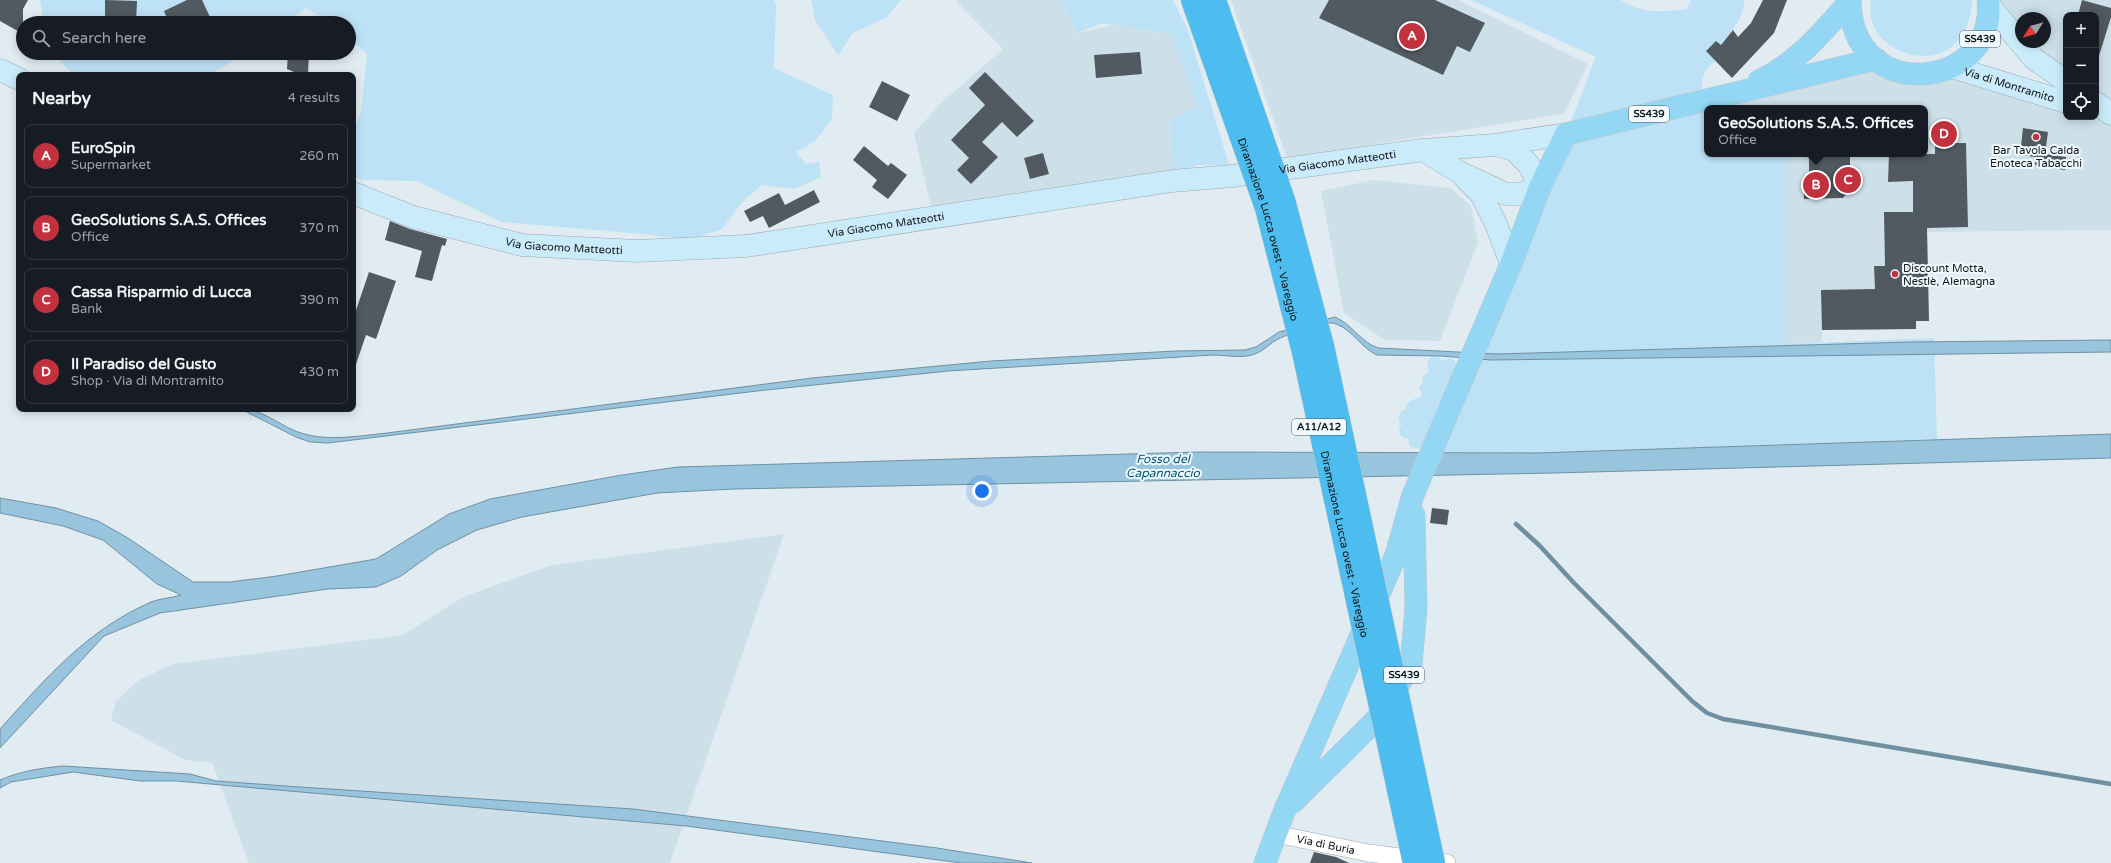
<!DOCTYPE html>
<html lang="en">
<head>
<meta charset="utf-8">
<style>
	:root { --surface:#171b24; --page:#242831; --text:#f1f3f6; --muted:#9ea1a6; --line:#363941; --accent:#c2323e }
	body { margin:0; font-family:"Varela Round",sans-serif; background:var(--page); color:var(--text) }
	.controls { position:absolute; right:12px; top:12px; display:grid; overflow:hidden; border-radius:8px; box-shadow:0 2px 10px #0003 }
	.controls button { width:36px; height:36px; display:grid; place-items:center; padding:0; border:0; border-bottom:1px solid var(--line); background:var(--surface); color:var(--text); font:20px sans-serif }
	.compass { position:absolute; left:2015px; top:12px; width:36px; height:36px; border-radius:50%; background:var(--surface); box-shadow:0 2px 10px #0003; rotate:233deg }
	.you { position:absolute; left:982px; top:491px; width:14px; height:14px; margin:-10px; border:3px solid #fff; border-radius:50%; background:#1a73e8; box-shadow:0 0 0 6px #1a73e833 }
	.badge { display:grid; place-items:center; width:26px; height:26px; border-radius:50%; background:var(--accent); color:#fff; font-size:13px; font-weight:700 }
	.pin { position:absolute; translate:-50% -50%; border:2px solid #fff; box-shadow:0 1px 4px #0006 }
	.popup { position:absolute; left:1704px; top:105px; width:224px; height:52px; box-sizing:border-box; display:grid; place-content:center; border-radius:8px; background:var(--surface); filter:drop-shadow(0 1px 3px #0005); font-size:13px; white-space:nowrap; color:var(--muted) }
	.popup b { font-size:15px; color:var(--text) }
	.popup::after { content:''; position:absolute; left:50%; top:100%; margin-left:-8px; border:8px solid transparent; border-top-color:var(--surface) }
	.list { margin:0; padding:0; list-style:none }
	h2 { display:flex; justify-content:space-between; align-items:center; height:52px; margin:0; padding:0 16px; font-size:17px }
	h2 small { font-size:13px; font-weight:400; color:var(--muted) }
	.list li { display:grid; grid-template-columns:26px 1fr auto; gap:12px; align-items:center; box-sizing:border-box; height:64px; margin:0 8px 8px; padding:0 8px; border:1px solid var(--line); border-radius:8px }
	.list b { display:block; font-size:15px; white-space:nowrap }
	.list p { margin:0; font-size:13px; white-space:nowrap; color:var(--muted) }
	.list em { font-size:13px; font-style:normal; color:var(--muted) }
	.icon { flex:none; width:22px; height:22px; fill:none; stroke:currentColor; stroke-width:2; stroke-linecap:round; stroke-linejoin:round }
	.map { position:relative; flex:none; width:2111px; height:863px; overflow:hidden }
	.search { position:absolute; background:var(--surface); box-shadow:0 2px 10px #0003; left:16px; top:16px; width:340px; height:44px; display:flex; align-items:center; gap:10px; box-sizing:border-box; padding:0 14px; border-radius:22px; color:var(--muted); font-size:15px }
	.panel { position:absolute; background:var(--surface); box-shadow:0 2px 10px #0003; left:16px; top:72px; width:340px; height:340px; border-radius:8px }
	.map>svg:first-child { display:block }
	.built { fill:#cde0ea; fill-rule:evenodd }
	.green { fill:#bde2f5 }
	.water { fill:#98c5dd; stroke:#7090a2 }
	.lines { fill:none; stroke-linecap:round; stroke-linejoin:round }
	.stream { stroke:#7090a2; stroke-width:4.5 }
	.building { fill:#515a60 }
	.minor-casing { stroke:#9da7ad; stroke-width:18 }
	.secondary-casing { stroke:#9da7ad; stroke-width:23 }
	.primary-casing { stroke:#c6c7c7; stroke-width:23 }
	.minor { stroke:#fff; stroke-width:17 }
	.secondary { stroke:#caebfa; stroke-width:22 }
	.primary { stroke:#94d7f5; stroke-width:22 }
	.motorway-bridge-casing { stroke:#c6c7c7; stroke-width:23; stroke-linecap:butt }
	.motorway-bridge { stroke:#4dbcef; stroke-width:22 }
	.poi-dot { fill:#c2323e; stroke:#f0f9fe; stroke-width:1.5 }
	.labels { text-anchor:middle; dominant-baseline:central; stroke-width:4; stroke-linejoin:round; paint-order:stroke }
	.shield { fill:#f0f9fe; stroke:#54595c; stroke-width:1 }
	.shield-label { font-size:10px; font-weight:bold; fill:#111517 }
	.street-label { font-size:11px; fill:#111517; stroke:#f0f9fe }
	.poi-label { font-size:11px; fill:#111517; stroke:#f0f9fe }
	.water-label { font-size:12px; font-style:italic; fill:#005776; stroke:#f0f9fe }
</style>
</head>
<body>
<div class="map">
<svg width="2111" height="863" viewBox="0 0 2111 863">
	<rect width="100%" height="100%" fill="#e1ecf2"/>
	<g class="built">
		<path d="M955,0H1060L1077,33L1112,25L1172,35L1198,107L1169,122L1175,179L932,212L914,133L940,104L1003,49Z"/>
		<path d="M1231,0H1458L1588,64L1564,114L1287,158Z"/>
		<path d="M1988,0H2111V114L2096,103V15H2066V81L2034,58L1989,5ZM2021,18H2045V42H2021Z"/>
		<path d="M1876,59L1952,67L2066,102V117H2096V112L2111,116V230L1927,232L1929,321H1916V329L1822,330V342L1785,344L1786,154H1925V108H1714Z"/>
		<path d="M1373,180L1450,188L1471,206L1478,242L1440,341L1385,340L1344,313L1321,191Z"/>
		<path d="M784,534L670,863H249L212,763L185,760L111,720L116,701L139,680L173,664L403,635L463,597L552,565Z"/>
	</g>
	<g class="green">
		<path d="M40,0H773L776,5L774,68L833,95L832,119L815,141L796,152L806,164L819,162L821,177L794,189L762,185L744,200L722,229L689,240L643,234L501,222L417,181L360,180L353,173V132L361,113L367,54L349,38V23H333L306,8L285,23H44Z"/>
		<path d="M811,0H901L887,17L853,33L838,55L815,20Z"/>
		<path d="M1060,0H1173L1188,30L1229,165H1197L1175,179L1169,122L1197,106L1172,35L1103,23L1077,33Z"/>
		<path d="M1471,0H1621C1639,14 1665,12 1687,9L1691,0H1744C1744,18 1732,31 1721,45L1716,41V61L1706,69L1702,80L1703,100L1707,108V154H1786L1785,344L1934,338L1937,439L1537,453L1430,452L1566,134L1596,57Z"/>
		<path d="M1871,0H1972C1969,88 1859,60 1871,0Z"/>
		<path d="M52,53H243L225,66L208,75H74Z"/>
		<path d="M1438,356L1442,361L1451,358L1456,362C1457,373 1450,380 1447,390L1445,391L1442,403L1437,404L1440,406L1425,443L1421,448L1414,449L1409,445V438L1405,439L1400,435L1399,428L1402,424L1399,421V415L1403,410H1406V406L1410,401L1422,396L1419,387L1423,383L1422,377L1429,372L1427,362L1431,357Z"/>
	</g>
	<g class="water">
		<path d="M1335,317C1352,324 1362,344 1379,348L1497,354L1909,342L2111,340V352L1491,360L1441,356L1377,355C1361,348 1353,330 1336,324C1326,319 1289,334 1278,339C1270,343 1264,351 1255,354C1243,359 1226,355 1213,355L948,371L757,391L328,443L310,442L296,437L241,409C262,409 279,425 298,432C326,442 357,436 387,433L812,378L991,361L1175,351L1245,350L1256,347L1279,332Z"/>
		<path d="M2111,434V458L1554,473L734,489L657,493L522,517L477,530L437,550L401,576L376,587L328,589L160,613L104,636L0,748V729C46,678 87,630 151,602C161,598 172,598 181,595L157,584L103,540L63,526L0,513V498L56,508L98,521L128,538L193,582H230L277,576L376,559L449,514L490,499L622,475L678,467L1198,452L1537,453Z"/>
		<path d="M63,766L190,774L216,781L300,787L633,809L937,848L1032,863H961L686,826L176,781H140L73,772L11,782L0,788V780C21,771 41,768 63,766Z"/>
	</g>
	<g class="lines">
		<path class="stream" d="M1516,524L1540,546L1574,583L1692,701L1707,713L1723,719L2111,784"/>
	</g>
	<g class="building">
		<path d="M0,0H28L23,9V34L0,21Z"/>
		<path d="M105,0L137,1L136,23H105Z"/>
		<path d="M187,0H202L210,17L197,23H169L164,11Z"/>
		<path d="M1329,0H1435L1485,23L1470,52L1457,46L1443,75L1319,18Z"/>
		<path d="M1763,0H1787L1774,33L1732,78L1706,51L1716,41L1721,45L1733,30L1738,37L1751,23Z"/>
		<path d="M2082,0L2111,8V17L2099,56H2096V15H2078Z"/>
		<path d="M1140,52L1142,74L1096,78L1094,55Z"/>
		<path d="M288,53H309L308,75H294V72L287,69Z"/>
		<path d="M985,72L1034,121L1017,137L1002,122L982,142L998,157L971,184L957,170L969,158L951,140L985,105L969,88Z"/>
		<path d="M882,81L910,95L897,121L869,107Z"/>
		<path d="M1939,127H1952L1951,143H1966L1968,227L1927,228L1929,321H1916V329L1822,330L1821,290L1875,289L1874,266H1885L1884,212H1913V181L1888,182L1889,154H1935V139H1939Z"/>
		<path d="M2023,128L2048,132L2045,154L2066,157L2065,170L2035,165L2036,157L2020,155Z"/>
		<path d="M864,146L888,166L891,163L907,175L888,199L872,187L877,180L853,160Z"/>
		<path d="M1043,153L1049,174L1030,179L1024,158Z"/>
		<path d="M1827,154H1850V189L1843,198L1804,199L1803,177L1809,176V158L1827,157Z"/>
		<path d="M814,190L820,202L769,228L763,216L750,222L744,211L779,193L785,205Z"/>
		<path d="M390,221L410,229L447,239L445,246L442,245L432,281L415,277L422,251L385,240Z"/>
		<path d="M369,272L396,281L376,339L366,335L355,367H353V319Z"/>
		<path d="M1432,508L1449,510L1447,525L1430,523Z"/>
		<path d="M1314,852L1336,857L1349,863H1310Z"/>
	</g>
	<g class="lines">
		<defs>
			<g id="minor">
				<path id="s1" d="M1276,834L1368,853L1447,863"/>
			</g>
			<g id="secondary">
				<path d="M1989,5L2034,59L2066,81"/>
				<path id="s2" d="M1952,67L2066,102"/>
				<path d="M0,70L19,79"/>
				<path d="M2096,103L2111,114"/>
				<path d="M1423,150L1459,172L1506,194H1520L1540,187L1529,165L1514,150L1495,145"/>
				<path d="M1465,178L1481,194L1496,224L1511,264"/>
				<path id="s3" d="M353,193L413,217L522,245L637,251L746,246L1172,181L1232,176L1423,150L1495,145L1566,134"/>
			</g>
			<g id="primary">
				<path d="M1850,0C1851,107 1998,90 1988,0"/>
				<path d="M1759,81C1797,63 1823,32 1850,1"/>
				<path d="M1293,802L1377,719L1411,665L1416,608L1414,515"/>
				<path d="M1265,863L1284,812L1396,555L1413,495L1511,264L1540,187L1566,134L1876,59"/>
			</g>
		</defs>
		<use href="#minor" class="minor-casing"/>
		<use href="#secondary" class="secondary-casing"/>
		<use href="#primary" class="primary-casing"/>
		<use href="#minor" class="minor"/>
		<use href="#secondary" class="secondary"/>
		<use href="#primary" class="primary"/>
		<defs>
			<g id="motorway-bridge">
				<path id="s4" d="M1192,0L1266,208L1303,352L1414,863"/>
				<path d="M1215,0L1284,200L1323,346L1434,863"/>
			</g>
		</defs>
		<use href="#motorway-bridge" class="motorway-bridge-casing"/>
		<use href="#motorway-bridge" class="motorway-bridge"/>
	</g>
	<g class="poi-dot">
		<circle cx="2036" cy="137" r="4"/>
		<circle cx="1895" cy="274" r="4"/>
	</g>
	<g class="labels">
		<g class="shield">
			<rect x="1960" y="31" width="40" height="16" rx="3"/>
			<rect x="1629" y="106" width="40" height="16" rx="3"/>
			<rect x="1292" y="419" width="54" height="16" rx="3"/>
			<rect x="1384" y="667" width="40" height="16" rx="3"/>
		</g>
		<g class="shield-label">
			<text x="1980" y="39">SS439</text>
			<text x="1649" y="114">SS439</text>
			<text x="1319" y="427">A11/A12</text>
			<text x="1404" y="675">SS439</text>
		</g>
		<g class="street-label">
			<text stroke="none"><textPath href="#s2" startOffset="60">Via di Montramito</textPath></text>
			<text stroke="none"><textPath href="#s3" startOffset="999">Via Giacomo Matteotti</textPath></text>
			<text stroke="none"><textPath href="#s3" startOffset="543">Via Giacomo Matteotti</textPath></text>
			<text stroke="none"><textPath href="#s4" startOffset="242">Diramazione Lucca ovest - Viareggio</textPath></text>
			<text stroke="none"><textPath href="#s3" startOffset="219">Via Giacomo Matteotti</textPath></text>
			<text stroke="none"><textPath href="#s4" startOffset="566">Diramazione Lucca ovest - Viareggio</textPath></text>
			<text stroke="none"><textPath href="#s1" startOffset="51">Via di Buria</textPath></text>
		</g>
		<g class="poi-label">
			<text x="2036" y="150">Bar Tavola Calda<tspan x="2036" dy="13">Enoteca Tabacchi</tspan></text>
			<text x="1903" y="268" text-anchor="start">Discount Motta,<tspan x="1903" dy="13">Nestlè, Alemagna</tspan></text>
		</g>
		<g class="water-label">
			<text x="1163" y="459">Fosso del<tspan x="1163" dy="14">Capannaccio</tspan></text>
		</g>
	</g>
</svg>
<div class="controls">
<button>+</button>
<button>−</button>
<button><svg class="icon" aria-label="locate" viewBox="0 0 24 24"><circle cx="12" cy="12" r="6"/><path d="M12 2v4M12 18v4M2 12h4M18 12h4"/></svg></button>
</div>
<svg class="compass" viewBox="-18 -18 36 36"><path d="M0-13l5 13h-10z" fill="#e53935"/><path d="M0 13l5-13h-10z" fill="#9ea1a6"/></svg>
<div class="you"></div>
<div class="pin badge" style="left:1412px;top:36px">A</div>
<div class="pin badge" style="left:1816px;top:185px">B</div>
<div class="popup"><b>GeoSolutions S.A.S. Offices</b>Office</div>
<div class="pin badge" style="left:1848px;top:180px">C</div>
<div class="pin badge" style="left:1944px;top:134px">D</div>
<div class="search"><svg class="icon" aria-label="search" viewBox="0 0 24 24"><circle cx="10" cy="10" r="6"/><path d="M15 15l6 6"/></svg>Search here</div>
<section class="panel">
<h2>Nearby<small>4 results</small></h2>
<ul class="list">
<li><span class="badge">A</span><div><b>EuroSpin</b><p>Supermarket</p></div><em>260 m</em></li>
<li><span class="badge">B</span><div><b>GeoSolutions S.A.S. Offices</b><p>Office</p></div><em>370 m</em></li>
<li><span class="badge">C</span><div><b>Cassa Risparmio di Lucca</b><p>Bank</p></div><em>390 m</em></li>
<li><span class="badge">D</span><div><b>Il Paradiso del Gusto</b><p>Shop · Via di Montramito</p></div><em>430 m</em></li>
</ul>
</section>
</div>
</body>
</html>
